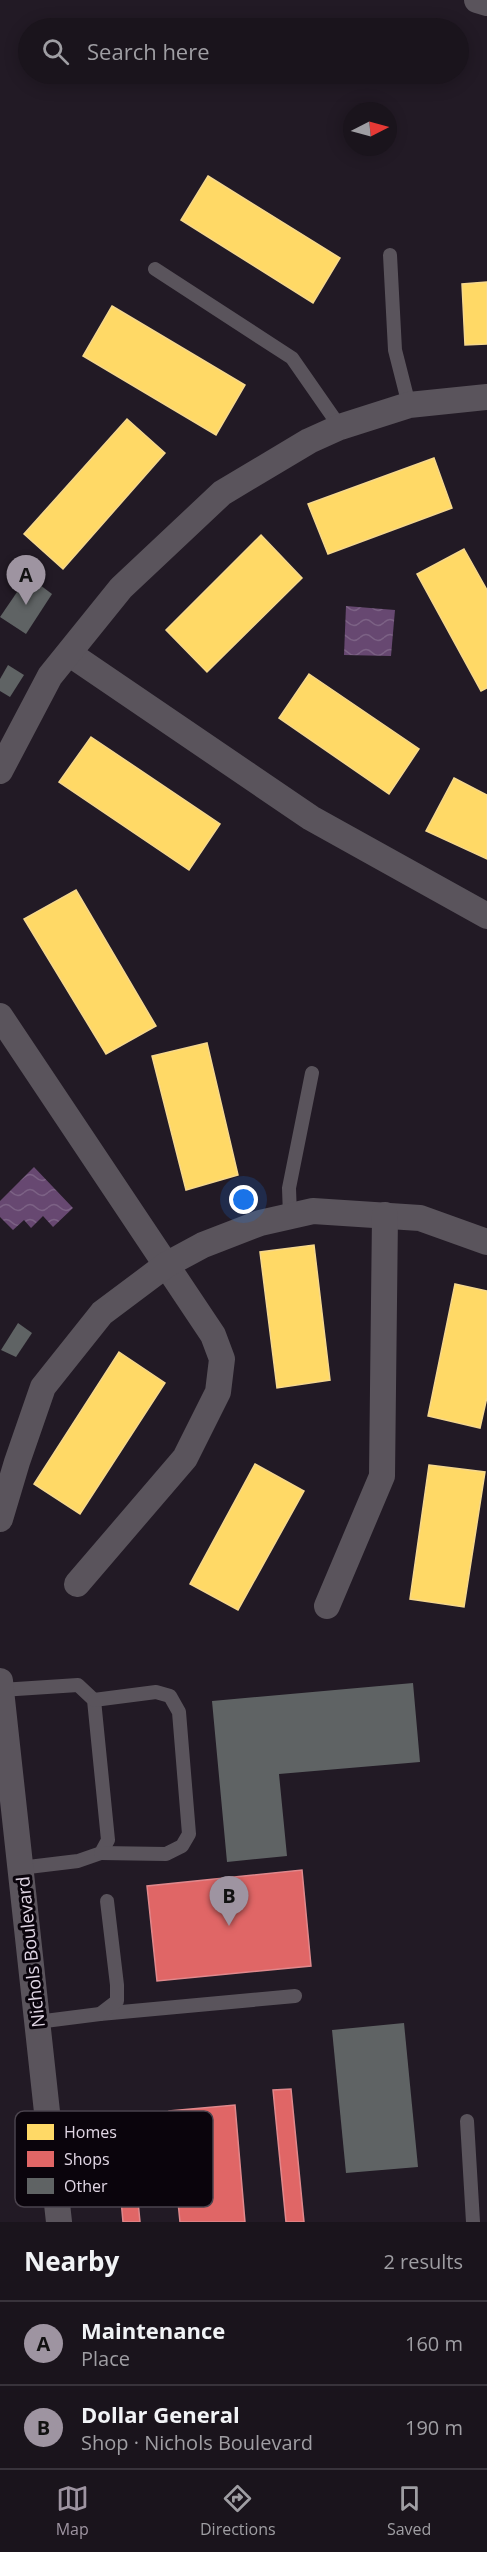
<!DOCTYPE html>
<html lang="en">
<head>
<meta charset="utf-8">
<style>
	:root { --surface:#1a141c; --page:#272129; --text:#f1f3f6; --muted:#9f9ea3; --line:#38333b; --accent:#9e94a1 }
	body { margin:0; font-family:"Open Sans",sans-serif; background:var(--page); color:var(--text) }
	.compass { position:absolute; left:343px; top:102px; width:54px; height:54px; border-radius:50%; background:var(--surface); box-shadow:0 3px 15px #0003; rotate:84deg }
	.you { position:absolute; left:244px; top:1200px; width:21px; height:21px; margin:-15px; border:4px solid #fff; border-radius:50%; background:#1a73e8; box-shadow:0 0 0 9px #1a73e833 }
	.badge { display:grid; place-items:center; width:39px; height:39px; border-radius:50%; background:var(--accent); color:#111; font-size:20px; font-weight:700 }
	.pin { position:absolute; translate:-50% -50px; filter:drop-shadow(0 2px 3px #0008) }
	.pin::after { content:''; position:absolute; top:32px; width:21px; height:18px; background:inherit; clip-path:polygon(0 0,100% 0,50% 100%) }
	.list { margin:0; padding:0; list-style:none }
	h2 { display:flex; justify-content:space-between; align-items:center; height:78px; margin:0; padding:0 24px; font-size:26px }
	h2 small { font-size:20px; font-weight:400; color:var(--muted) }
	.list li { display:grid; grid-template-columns:39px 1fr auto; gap:18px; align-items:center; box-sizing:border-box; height:84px; padding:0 24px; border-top:2px solid var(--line) }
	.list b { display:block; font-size:22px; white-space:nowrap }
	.list p { margin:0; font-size:20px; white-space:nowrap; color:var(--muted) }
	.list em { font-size:20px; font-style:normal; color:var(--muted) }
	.icon { flex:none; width:33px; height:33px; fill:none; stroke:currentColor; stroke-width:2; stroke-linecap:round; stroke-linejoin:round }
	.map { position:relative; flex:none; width:487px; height:2222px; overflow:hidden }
	.search { position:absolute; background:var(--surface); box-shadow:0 3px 15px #0003; left:18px; right:18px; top:18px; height:66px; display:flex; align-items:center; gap:15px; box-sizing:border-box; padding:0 21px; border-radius:33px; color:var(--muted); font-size:22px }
	.sheet { height:246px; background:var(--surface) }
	nav { display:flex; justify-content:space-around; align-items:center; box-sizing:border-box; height:84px; border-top:2px solid var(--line); background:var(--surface); font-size:16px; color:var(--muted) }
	nav a { display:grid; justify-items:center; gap:3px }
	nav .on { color:var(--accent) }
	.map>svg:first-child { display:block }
	.water { fill:url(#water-waves) }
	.homes { fill:#ffd966; stroke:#f6d88c; stroke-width:1.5 }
	.shops { fill:#e06666; stroke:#e0888c; stroke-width:1.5 }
	.building { fill:#5f6364 }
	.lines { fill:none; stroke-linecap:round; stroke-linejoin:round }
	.lane { stroke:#5a545c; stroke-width:14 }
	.street { stroke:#5a545c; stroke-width:26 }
	.labels { text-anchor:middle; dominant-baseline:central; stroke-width:6; stroke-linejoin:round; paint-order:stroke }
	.street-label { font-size:18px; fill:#e0d6e4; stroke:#0a040c }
	.key { fill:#0a040c; stroke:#4a434d; stroke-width:1.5 }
	.key-label { font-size:16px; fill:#e0d6e4 }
</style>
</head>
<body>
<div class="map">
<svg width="487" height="2222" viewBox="0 0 487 2222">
	<defs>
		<pattern id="water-waves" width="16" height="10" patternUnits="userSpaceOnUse" patternTransform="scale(1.5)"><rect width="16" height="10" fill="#674871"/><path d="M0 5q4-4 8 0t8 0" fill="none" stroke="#7c6285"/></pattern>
	</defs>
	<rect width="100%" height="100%" fill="#221a25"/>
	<g class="water">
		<path d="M346,606L395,610L391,656L344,655Z"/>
		<path d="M34,1167L73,1208L53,1227L43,1216L31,1228L24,1220L13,1230L0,1217V1201Z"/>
	</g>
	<g class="homes">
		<path d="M208,176L340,258L313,303L181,220Z"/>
		<path d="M487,282V344L465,345L462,284Z"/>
		<path d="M112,306L245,385L216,435L83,356Z"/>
		<path d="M127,419L165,453L63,569L24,534Z"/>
		<path d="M434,458L452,508L328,554L308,504Z"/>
		<path d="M261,535L302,578L207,672L166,630Z"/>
		<path d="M464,549L487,590V688L481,691L417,574Z"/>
		<path d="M309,674L419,749L389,794L279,718Z"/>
		<path d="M91,737L220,824L189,870L59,782Z"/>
		<path d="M454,778L487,795V859L426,831Z"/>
		<path d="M76,890L156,1026L106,1054L24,919Z"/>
		<path d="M207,1043L238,1175L186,1190L152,1056Z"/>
		<path d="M314,1245L330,1380L277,1388L260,1252Z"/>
		<path d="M455,1284L487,1291V1397L480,1428L428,1416Z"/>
		<path d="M119,1352L165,1383L80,1514L34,1484Z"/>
		<path d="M255,1464L304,1491L238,1610L190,1584Z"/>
		<path d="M429,1465L485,1472L464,1607L410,1599Z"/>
	</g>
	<g class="shops">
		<path d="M302,1870L311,1966L157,1981L147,1886Z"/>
		<path d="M291,2089L304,2222H286L273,2090Z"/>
		<path d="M235,2105L245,2222H180L169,2111Z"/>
		<path d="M131,2129L140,2222H123L115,2131Z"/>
	</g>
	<g class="building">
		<path d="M28,576L52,594L26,634L0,617Z"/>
		<path d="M8,665L24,675L10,697L0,691V679Z"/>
		<path d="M18,1323L32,1333L16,1357L1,1350Z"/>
		<path d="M413,1683L420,1762L279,1774L287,1856L227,1862L212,1701Z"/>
		<path d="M404,2023L418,2167L346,2173L332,2030Z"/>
	</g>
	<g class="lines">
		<g class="lane">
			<path d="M390,255L395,350L409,405"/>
			<path d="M155,269L292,358L340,427"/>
			<path d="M290,1216L289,1188L312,1073"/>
			<path d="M1,1690L78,1685L94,1700L108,1840L101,1853L78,1861L20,1868"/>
			<path d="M94,1700L156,1692L170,1696L179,1712L189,1834L182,1846L166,1854L101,1853"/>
			<path d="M100,2014L295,1996"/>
			<path d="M37,2022L100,2014L117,2001V1985L107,1901"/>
			<path d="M467,2121L473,2222"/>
		</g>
		<g class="street">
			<path d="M477,0L487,3"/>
			<path d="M70,654L311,818L487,916"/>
			<path d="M0,771L50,676L121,588L222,493L309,441L340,427L409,405L487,397"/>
			<path d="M0,1016L213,1335L222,1359L218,1392L185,1458L77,1584"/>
			<path d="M0,1519L17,1462L43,1387L102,1313L166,1265L203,1245L260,1223L313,1211L420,1218L487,1242"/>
			<path d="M327,1606L382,1476L385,1215"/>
			<path d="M0,1681L59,2222"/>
		</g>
	</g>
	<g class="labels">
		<g class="street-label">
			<text transform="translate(30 1952) rotate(-96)">Nichols Boulevard</text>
		</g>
	</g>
	<rect x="15" y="2111" width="198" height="96" rx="9" class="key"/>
	<rect x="27" y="2124" width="27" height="16" fill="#ffd966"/>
	<rect x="27" y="2151" width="27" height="16" fill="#e06666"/>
	<rect x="27" y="2178" width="27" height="16" fill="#5f6364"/>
	<g class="key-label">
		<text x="64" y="2138">Homes</text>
		<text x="64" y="2165">Shops</text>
		<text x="64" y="2192">Other</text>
	</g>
</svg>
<svg class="compass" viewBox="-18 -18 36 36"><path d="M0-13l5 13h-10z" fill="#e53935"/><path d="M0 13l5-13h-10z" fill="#9f9ea3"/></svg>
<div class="you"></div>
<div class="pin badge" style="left:26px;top:605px">A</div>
<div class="pin badge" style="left:229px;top:1926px">B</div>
<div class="search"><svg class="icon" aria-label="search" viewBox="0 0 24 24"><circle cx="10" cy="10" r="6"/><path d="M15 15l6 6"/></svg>Search here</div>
</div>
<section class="sheet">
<h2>Nearby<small>2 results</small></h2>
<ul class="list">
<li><span class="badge">A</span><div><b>Maintenance</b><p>Place</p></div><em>160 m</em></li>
<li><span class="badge">B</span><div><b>Dollar General</b><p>Shop · Nichols Boulevard</p></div><em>190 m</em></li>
</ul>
</section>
<nav>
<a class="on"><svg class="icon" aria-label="map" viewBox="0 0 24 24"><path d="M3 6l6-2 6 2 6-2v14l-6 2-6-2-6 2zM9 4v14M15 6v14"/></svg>Map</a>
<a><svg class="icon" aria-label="directions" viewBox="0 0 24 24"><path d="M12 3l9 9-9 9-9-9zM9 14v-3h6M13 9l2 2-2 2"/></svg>Directions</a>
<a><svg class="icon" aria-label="saved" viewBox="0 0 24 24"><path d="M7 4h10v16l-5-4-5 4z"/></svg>Saved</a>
</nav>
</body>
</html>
